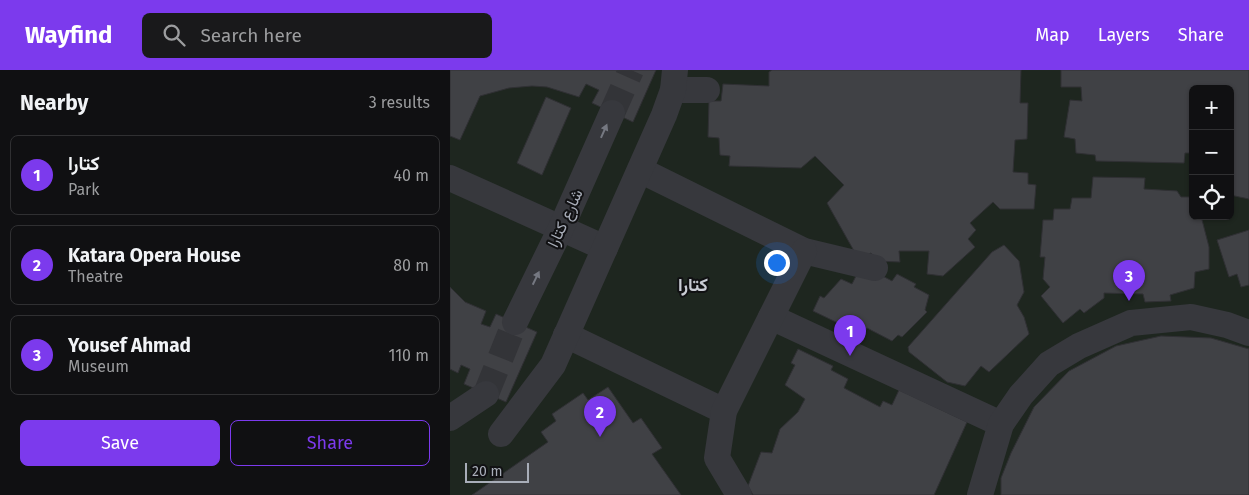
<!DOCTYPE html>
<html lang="en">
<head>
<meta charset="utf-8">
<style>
	:root { --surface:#101012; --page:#19191b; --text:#f1f3f6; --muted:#9c9d9f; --line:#303032; --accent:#7c3aed }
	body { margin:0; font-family:"Fira Sans",Vazirmatn,sans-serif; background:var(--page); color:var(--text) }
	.controls { position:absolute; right:15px; top:15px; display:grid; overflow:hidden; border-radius:8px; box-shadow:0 1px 4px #0004 }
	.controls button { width:45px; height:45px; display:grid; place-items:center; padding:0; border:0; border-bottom:1px solid var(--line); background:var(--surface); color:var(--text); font:25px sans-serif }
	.scale { position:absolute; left:15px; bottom:12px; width:64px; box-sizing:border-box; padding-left:5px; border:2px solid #a8adb8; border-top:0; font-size:14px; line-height:18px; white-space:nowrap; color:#a8adb8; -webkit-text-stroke:4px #111113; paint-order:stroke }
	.you { position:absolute; left:326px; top:192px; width:18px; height:18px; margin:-12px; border:4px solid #fff; border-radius:50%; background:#1a73e8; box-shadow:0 0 0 8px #1a73e833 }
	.badge { display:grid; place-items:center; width:32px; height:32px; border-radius:50%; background:var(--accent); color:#fff; font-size:16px; font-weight:700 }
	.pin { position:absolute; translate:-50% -41px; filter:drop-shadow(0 1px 2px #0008) }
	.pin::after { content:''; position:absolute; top:26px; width:18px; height:15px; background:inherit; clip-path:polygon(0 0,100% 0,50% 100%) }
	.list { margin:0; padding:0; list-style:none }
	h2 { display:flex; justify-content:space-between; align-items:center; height:65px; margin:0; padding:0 20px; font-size:21px }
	h2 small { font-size:16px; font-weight:400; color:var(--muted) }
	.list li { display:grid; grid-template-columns:32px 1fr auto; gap:15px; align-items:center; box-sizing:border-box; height:80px; margin:0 10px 10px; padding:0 10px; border:1px solid var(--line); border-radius:8px }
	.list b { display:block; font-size:19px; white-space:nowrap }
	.list p { margin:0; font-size:16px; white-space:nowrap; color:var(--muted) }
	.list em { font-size:16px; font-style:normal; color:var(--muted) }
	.actions { display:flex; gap:10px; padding:15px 20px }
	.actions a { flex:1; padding:11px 0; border:1px solid var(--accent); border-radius:8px; text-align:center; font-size:18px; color:var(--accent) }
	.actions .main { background:var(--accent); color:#fff }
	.icon { flex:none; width:28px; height:28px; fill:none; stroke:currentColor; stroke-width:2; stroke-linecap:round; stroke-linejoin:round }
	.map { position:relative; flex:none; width:799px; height:425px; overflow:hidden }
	header { display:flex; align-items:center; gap:30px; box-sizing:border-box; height:70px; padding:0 25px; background:var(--accent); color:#fff }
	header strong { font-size:24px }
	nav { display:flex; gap:28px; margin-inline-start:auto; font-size:18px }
	.search { width:350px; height:45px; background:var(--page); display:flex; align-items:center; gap:12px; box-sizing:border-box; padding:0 18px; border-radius:8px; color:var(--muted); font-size:19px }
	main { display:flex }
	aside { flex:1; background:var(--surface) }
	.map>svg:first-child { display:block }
	.green { fill:#1e261f; fill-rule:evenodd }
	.building { fill:#404145; stroke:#303034 }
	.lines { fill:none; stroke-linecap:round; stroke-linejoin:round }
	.minor-tunnel { stroke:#333438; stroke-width:26; stroke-dasharray:26 13; stroke-linecap:butt }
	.minor { stroke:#37383d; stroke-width:26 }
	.oneway { fill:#757881 }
	.labels { text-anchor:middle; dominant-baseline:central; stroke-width:4; stroke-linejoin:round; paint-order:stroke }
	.street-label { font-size:16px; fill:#a8adb8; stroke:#111113 }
	.neighbourhood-label { font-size:18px; font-weight:bold; fill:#c9ccd4; stroke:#111113 }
</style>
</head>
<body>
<header>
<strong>Wayfind</strong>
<div class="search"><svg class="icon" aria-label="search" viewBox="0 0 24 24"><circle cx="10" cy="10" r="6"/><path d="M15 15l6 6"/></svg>Search here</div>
<nav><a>Map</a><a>Layers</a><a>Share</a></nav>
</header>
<main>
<aside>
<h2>Nearby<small>3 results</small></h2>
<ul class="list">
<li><span class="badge">1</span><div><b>كتارا</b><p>Park</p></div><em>40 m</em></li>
<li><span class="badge">2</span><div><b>Katara Opera House</b><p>Theatre</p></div><em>80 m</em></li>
<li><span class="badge">3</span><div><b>Yousef Ahmad</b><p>Museum</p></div><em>110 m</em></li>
</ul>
<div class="actions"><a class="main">Save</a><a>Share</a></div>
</aside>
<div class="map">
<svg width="799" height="425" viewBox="0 0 799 425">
	<rect width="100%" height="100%" fill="#161618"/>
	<path class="green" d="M0,0H799V425H0ZM743,19H780V146H743Z"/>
	<g class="building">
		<path d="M0,0H206L183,52L142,33L149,20L136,14L129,27L97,17L82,16L59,18L30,26L10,70L0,66Z"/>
		<path d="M322,0H571L570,33H578L577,69L565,70L563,102L578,103V114L586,115L584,139H550L543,132L520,153L526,160L518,169L525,177L493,206L477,204L479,181H449L450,192L426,191L421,183L408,188L377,133L394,115L365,86L351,98L279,96L280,86L270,85L269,68L258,67L259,31H271L273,14L319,16V2Z"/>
		<path d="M611,0H799V129L780,125V19H743V83H735L734,93L646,91L645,85L626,83L625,69L614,67L620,30L632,31L631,17H611Z"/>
		<path d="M96,27L121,38L92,105L67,93Z"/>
		<path d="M643,107L695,108L694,119L727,121L731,127H743V146H751L759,177V199L745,202L744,218L720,225L721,231L695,232L693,224L654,223V228L634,243L630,239L613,253L591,226L600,217L593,209L595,187H590L593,150H603L604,139H620L622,128H641Z"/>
		<path d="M799,160V215L791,217L787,204L779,207L767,170Z"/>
		<path d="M554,175L569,191L574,222L567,235L574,247L579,264L539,302L531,296L515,316L497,312L459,282L458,277L542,182Z"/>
		<path d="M425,202L442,211L447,204L466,214L464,217L479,225L475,240L477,242L452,267L448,265L442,271L417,258L413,265L363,241L370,226L374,228L391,209L402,214L407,204Z"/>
		<path d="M0,217L15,232L36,241L31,254L40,257L46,244L87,262L56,332L14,314L20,299L11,295L8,303L0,299Z"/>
		<path d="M711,266L761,268L799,279V425H551V408L561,383L584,337L619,301L666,276Z"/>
		<path d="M348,279L383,296L381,300L398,309L394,318L430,337L433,331L442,335L449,320L517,352L484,425H303L298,416L311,382L322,383L330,359L348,342L355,329L335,315L345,295L341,293Z"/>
		<path d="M158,317L183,353L191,348L212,378L202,384L231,425H22L98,372L91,362L106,351L102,344L133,323L138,330Z"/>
	</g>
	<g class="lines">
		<g class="minor-tunnel">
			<path d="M162,43L181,0"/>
			<path d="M36,324L65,252"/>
		</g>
		<g class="minor">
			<path d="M223,20H257"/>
			<path d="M190,100L354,181L425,198"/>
			<path d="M0,108L155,178"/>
			<path d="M321,247L551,354"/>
			<path d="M65,252L111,158L162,43"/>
			<path d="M116,265L274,341"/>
			<path d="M0,348L36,324"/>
			<path d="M51,364L103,295L214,45L223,20L225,0"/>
			<path d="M289,425L267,388L274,341L354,181"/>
			<path d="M530,425L551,354L571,325L599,294L629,276L681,253L741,247L777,255L799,263"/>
		</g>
	</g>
	<defs><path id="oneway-solid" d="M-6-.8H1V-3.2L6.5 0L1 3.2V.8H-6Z" transform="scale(1.25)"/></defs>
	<g class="oneway">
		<use href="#oneway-solid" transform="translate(154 61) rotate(-66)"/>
		<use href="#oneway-solid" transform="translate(86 208) rotate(-64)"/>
	</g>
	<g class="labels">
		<g class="street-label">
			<text transform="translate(115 148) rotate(-65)">شارع كتارا</text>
		</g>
		<g class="neighbourhood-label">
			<text x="243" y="215">كتارا</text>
		</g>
	</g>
</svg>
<div class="controls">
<button>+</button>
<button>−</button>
<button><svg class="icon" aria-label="locate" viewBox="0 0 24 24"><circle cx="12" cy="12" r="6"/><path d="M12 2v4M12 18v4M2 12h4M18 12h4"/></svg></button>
</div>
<div class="scale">20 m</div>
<div class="you"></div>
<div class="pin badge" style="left:400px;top:286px">1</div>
<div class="pin badge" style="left:150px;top:367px">2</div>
<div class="pin badge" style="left:679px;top:231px">3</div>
</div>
</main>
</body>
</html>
